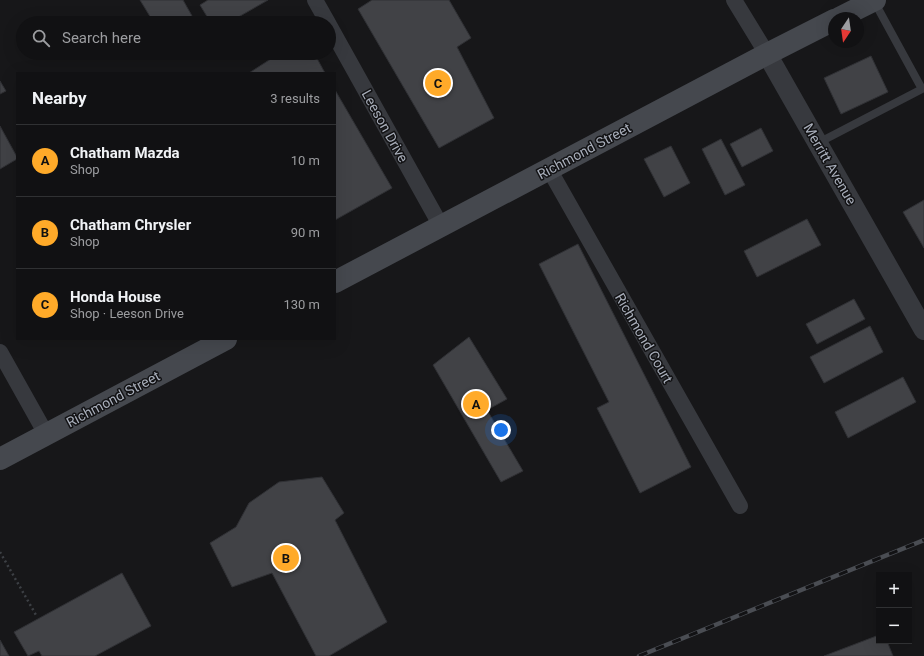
<!DOCTYPE html>
<html lang="en">
<head>
<meta charset="utf-8">
<style>
	:root { --surface:#111113; --page:#1a1a1c; --text:#f1f3f6; --muted:#9c9da0; --line:#303133; --accent:#ffaa29 }
	body { margin:0; font-family:Roboto,sans-serif; background:var(--page); color:var(--text) }
	.controls { position:absolute; right:12px; bottom:12px; display:grid; overflow:hidden; border-radius:0px; box-shadow:0 4px 16px #0002 }
	.controls button { width:36px; height:36px; display:grid; place-items:center; padding:0; border:0; border-bottom:1px solid var(--line); background:var(--surface); color:var(--text); font:20px sans-serif }
	.compass { position:absolute; left:828px; top:12px; width:36px; height:36px; border-radius:50%; background:var(--surface); box-shadow:0 4px 16px #0002; rotate:193deg }
	.you { position:absolute; left:501px; top:430px; width:14px; height:14px; margin:-10px; border:3px solid #fff; border-radius:50%; background:#1a73e8; box-shadow:0 0 0 6px #1a73e833 }
	.badge { display:grid; place-items:center; width:26px; height:26px; border-radius:50%; background:var(--accent); color:#111; font-size:13px; font-weight:700 }
	.pin { position:absolute; translate:-50% -50%; border:2px solid #fff; box-shadow:0 1px 4px #0006 }
	.list { margin:0; padding:0; list-style:none }
	h2 { display:flex; justify-content:space-between; align-items:center; height:52px; margin:0; padding:0 16px; font-size:17px }
	h2 small { font-size:13px; font-weight:400; color:var(--muted) }
	.list li { display:grid; grid-template-columns:26px 1fr auto; gap:12px; align-items:center; box-sizing:border-box; height:72px; padding:0 16px; border-top:1px solid var(--line) }
	.list b { display:block; font-size:15px; white-space:nowrap }
	.list p { margin:0; font-size:13px; white-space:nowrap; color:var(--muted) }
	.list em { font-size:13px; font-style:normal; color:var(--muted) }
	.icon { flex:none; width:22px; height:22px; fill:none; stroke:currentColor; stroke-width:2; stroke-linecap:round; stroke-linejoin:round }
	.map { position:relative; flex:none; width:924px; height:656px; overflow:hidden }
	.search { position:absolute; background:var(--surface); box-shadow:0 4px 16px #0002; left:16px; top:16px; width:320px; height:44px; display:flex; align-items:center; gap:10px; box-sizing:border-box; padding:0 14px; border-radius:22px; color:var(--muted); font-size:15px }
	.panel { position:absolute; background:var(--surface); box-shadow:0 4px 16px #0002; left:16px; top:72px; width:320px; height:268px; border-radius:0px }
	.map>svg:first-child { display:block }
	.building { fill:#414246; stroke:#303135 }
	.lines { fill:none; stroke-linecap:round; stroke-linejoin:round }
	.path { stroke:#3d4045; stroke-width:2.5; stroke-dasharray:2 3; stroke-linecap:butt }
	.service { stroke:#37393e; stroke-width:8 }
	.minor { stroke:#37393e; stroke-width:16 }
	.tertiary { stroke:#37393e; stroke-width:20 }
	.secondary { stroke:#45484e; stroke-width:22 }
	.rail-casing { stroke:#4a4d53; stroke-width:4.5 }
	.rail { stroke:#121214; stroke-width:3; stroke-dasharray:9; stroke-linecap:butt }
	.labels { text-anchor:middle; dominant-baseline:central; stroke-width:3; stroke-linejoin:round; paint-order:stroke }
	.street-label { font-size:14px; fill:#a8aeba; stroke:#121214 }
</style>
</head>
<body>
<div class="map">
<svg width="924" height="656" viewBox="0 0 924 656">
	<rect width="100%" height="100%" fill="#171719"/>
	<g class="building">
		<path d="M140,0H183L196,23H154Z"/>
		<path d="M208,0H268L228,23H211L200,5Z"/>
		<path d="M372,0H449L471,38L457,47L494,118L439,148L358,9Z"/>
		<path d="M280,53H314L325,73H249Z"/>
		<path d="M871,56L888,92L841,114L824,78Z"/>
		<path d="M0,81L6,91L0,94Z"/>
		<path d="M335,90L392,188L335,220Z"/>
		<path d="M0,126L17,157V159L0,169Z"/>
		<path d="M761,128L773,151L742,167L730,144Z"/>
		<path d="M721,139L745,185L725,195L702,149Z"/>
		<path d="M671,146L690,183L664,197L644,159Z"/>
		<path d="M924,200V248L903,212Z"/>
		<path d="M807,219L821,245L757,277L744,251Z"/>
		<path d="M578,244L691,467L640,493L597,408L609,402L539,264Z"/>
		<path d="M854,299L865,319L817,344L806,324Z"/>
		<path d="M870,326L883,352L824,383L810,357Z"/>
		<path d="M469,337L507,399L487,410L523,471L501,482L433,365Z"/>
		<path d="M903,377L916,402L848,438L835,412Z"/>
		<path d="M322,477L344,513L335,520L387,622L329,656H316L272,573L232,587L210,543L236,527L249,503L279,482Z"/>
		<path d="M122,573L151,626L95,656H42L39,651L28,656L14,632Z"/>
		<path d="M879,635V641H887L893,656H824Z"/>
		<path d="M0,640L9,656H0Z"/>
	</g>
	<g class="lines">
		<path class="path" d="M0,552L36,615"/>
		<path class="service" d="M818,143L922,89L874,1"/>
		<g class="minor">
			<path d="M315,0L328,23"/>
			<path d="M734,0L767,54"/>
			<path d="M329,25L441,226"/>
			<path d="M549,169L740,506"/>
			<path d="M0,352L46,434"/>
		</g>
		<path class="tertiary" d="M767,54L924,330"/>
		<g class="secondary">
			<path d="M839,18L875,0"/>
			<path d="M335,282L767,54L834,20"/>
			<path d="M0,459L226,339"/>
		</g>
		<defs>
			<path id="rail" d="M639,656L924,540"/>
		</defs>
		<use href="#rail" class="rail-casing"/>
		<use href="#rail" class="rail"/>
	</g>
	<g class="labels">
		<g class="street-label">
			<text transform="translate(385 126) rotate(61)">Leeson Drive</text>
			<text transform="translate(584 151) rotate(-28)">Richmond Street</text>
			<text transform="translate(830 164) rotate(60)">Merritt Avenue</text>
			<text transform="translate(644 338) rotate(60)">Richmond Court</text>
			<text transform="translate(113 399) rotate(-28)">Richmond Street</text>
		</g>
	</g>
</svg>
<div class="controls">
<button>+</button>
<button>−</button>
</div>
<svg class="compass" viewBox="-18 -18 36 36"><path d="M0-13l5 13h-10z" fill="#e53935"/><path d="M0 13l5-13h-10z" fill="#9c9da0"/></svg>
<div class="you"></div>
<div class="pin badge" style="left:476px;top:404px">A</div>
<div class="pin badge" style="left:286px;top:558px">B</div>
<div class="pin badge" style="left:438px;top:83px">C</div>
<div class="search"><svg class="icon" aria-label="search" viewBox="0 0 24 24"><circle cx="10" cy="10" r="6"/><path d="M15 15l6 6"/></svg>Search here</div>
<section class="panel">
<h2>Nearby<small>3 results</small></h2>
<ul class="list">
<li><span class="badge">A</span><div><b>Chatham Mazda</b><p>Shop</p></div><em>10 m</em></li>
<li><span class="badge">B</span><div><b>Chatham Chrysler</b><p>Shop</p></div><em>90 m</em></li>
<li><span class="badge">C</span><div><b>Honda House</b><p>Shop · Leeson Drive</p></div><em>130 m</em></li>
</ul>
</section>
</div>
</body>
</html>
